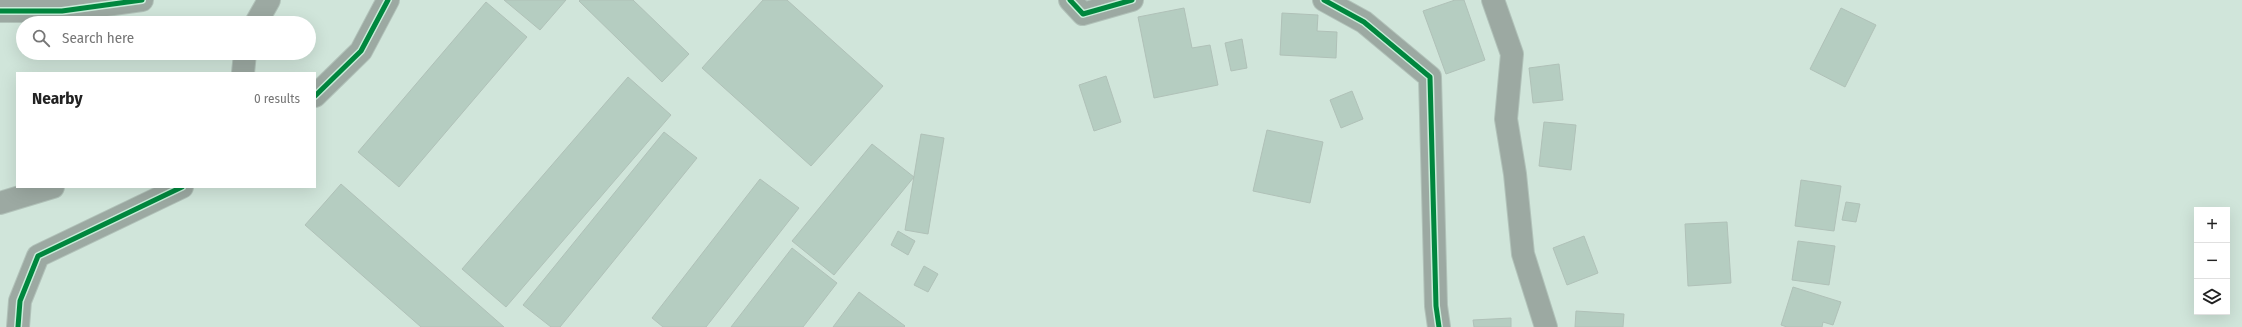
<!DOCTYPE html>
<html lang="en">
<head>
<meta charset="utf-8">
<style>
	:root { --surface:#fff; --page:#f6f6f6; --text:#222; --muted:#767676; --line:#e0e0e0 }
	body { margin:0; font-family:"Fira Sans Condensed",sans-serif; background:var(--page); color:var(--text) }
	.controls { position:absolute; right:12px; bottom:12px; display:grid; overflow:hidden; border-radius:0px; box-shadow:0 4px 16px #0002 }
	.controls button { width:36px; height:36px; display:grid; place-items:center; padding:0; border:0; border-bottom:1px solid var(--line); background:var(--surface); color:var(--text); font:20px sans-serif }
	.list { margin:0; padding:0; list-style:none }
	h2 { display:flex; justify-content:space-between; align-items:center; height:52px; margin:0; padding:0 16px; font-size:17px }
	h2 small { font-size:13px; font-weight:400; color:var(--muted) }
	.icon { flex:none; width:22px; height:22px; fill:none; stroke:currentColor; stroke-width:2; stroke-linecap:round; stroke-linejoin:round }
	.map { position:relative; flex:none; width:2242px; height:327px; overflow:hidden }
	.search { position:absolute; background:var(--surface); box-shadow:0 4px 16px #0002; left:16px; top:16px; width:300px; height:44px; display:flex; align-items:center; gap:10px; box-sizing:border-box; padding:0 14px; border-radius:22px; color:var(--muted); font-size:15px }
	.panel { position:absolute; background:var(--surface); box-shadow:0 4px 16px #0002; left:16px; top:72px; width:300px; height:116px; border-radius:0px }
	.map>svg:first-child { display:block }
	.building { fill:#b5cdc1; stroke:#b0c1b8 }
	.lines { fill:none; stroke-linecap:round; stroke-linejoin:round }
	.minor-casing { stroke:#b1c2b9; stroke-width:24 }
	.minor { stroke:#9ca9a2; stroke-width:22 }
	.cycleway-casing { stroke:#c8edd9; stroke-width:8 }
	.cycleway { stroke:#00873e; stroke-width:5 }
</style>
</head>
<body>
<div class="map">
<svg width="2242" height="327" viewBox="0 0 2242 327">
	<rect width="100%" height="100%" fill="#d0e5da"/>
	<g class="building">
		<path d="M504,0H566L540,30Z"/>
		<path d="M580,0H633L689,54L662,82L579,1Z"/>
		<path d="M763,0H787L883,86L811,166L702,68Z"/>
		<path d="M1455,0H1464L1485,60L1446,74L1423,11Z"/>
		<path d="M486,2L527,37L399,187L358,152Z"/>
		<path d="M1184,8L1192,48L1210,45L1218,85L1154,98L1138,17Z"/>
		<path d="M1841,8L1876,25L1845,87L1810,69Z"/>
		<path d="M1282,13L1318,15L1317,31L1337,32L1336,58L1280,55Z"/>
		<path d="M1242,39L1247,68L1231,71L1225,43Z"/>
		<path d="M1559,64L1563,100L1533,103L1529,68Z"/>
		<path d="M1106,76L1121,122L1094,131L1079,85Z"/>
		<path d="M628,77L671,115L506,307L462,269Z"/>
		<path d="M1352,91L1363,119L1341,128L1330,100Z"/>
		<path d="M1544,122L1576,125L1571,170L1539,166Z"/>
		<path d="M1267,130L1323,142L1310,203L1253,191Z"/>
		<path d="M664,132L697,158L560,327H551L523,305Z"/>
		<path d="M921,134L944,138L928,234L905,230Z"/>
		<path d="M872,144L914,177L834,275L792,241Z"/>
		<path d="M760,179L799,208L706,327H663L652,318Z"/>
		<path d="M1801,180L1841,186L1834,231L1795,226Z"/>
		<path d="M341,184L504,327H421L305,225Z"/>
		<path d="M1846,202L1860,204L1856,222L1842,220Z"/>
		<path d="M1727,222L1731,283L1688,286L1685,224Z"/>
		<path d="M898,231L915,241L908,255L891,245Z"/>
		<path d="M1584,236L1598,273L1567,285L1553,248Z"/>
		<path d="M1798,241L1835,246L1829,285L1792,280Z"/>
		<path d="M792,248L837,283L803,327H731Z"/>
		<path d="M924,266L938,274L928,292L914,285Z"/>
		<path d="M1793,287L1841,302L1833,325L1823,322L1822,327H1787L1781,325Z"/>
		<path d="M859,292L905,326L904,327H833Z"/>
		<path d="M1576,311L1624,314L1623,327H1575Z"/>
		<path d="M1511,318V327H1474L1473,320Z"/>
	</g>
	<g class="lines">
		<defs>
			<g id="minor">
				<path d="M1070,0L1083,14L1132,0"/>
				<path d="M1324,0L1364,22L1430,77L1436,306L1439,327"/>
				<path d="M1493,0L1512,54L1506,119L1515,174L1523,254L1546,327"/>
				<path d="M0,11H62L142,0"/>
				<path d="M256,23L269,0"/>
				<path d="M243,73L245,53"/>
				<path d="M315,96L361,51L388,0"/>
				<path d="M0,203L53,187"/>
				<path d="M18,327L20,301L38,256L182,187"/>
			</g>
		</defs>
		<use href="#minor" class="minor-casing"/>
		<use href="#minor" class="minor"/>
		<defs>
			<g id="cycleway">
				<path d="M1070,0L1083,14L1132,0"/>
				<path d="M1324,0L1364,22L1430,77L1436,306L1439,327"/>
				<path d="M0,11H62L142,0"/>
				<path d="M315,96L361,51L388,0"/>
				<path d="M18,327L20,301L38,256L182,187"/>
			</g>
		</defs>
		<use href="#cycleway" class="cycleway-casing"/>
		<use href="#cycleway" class="cycleway"/>
	</g>
</svg>
<div class="controls">
<button>+</button>
<button>−</button>
<button><svg class="icon" aria-label="layers" viewBox="0 0 24 24"><path d="M12 4l9 5-9 5-9-5zM3 14l9 5 9-5"/></svg></button>
</div>
<div class="search"><svg class="icon" aria-label="search" viewBox="0 0 24 24"><circle cx="10" cy="10" r="6"/><path d="M15 15l6 6"/></svg>Search here</div>
<section class="panel">
<h2>Nearby<small>0 results</small></h2>
<ul class="list">
</ul>
</section>
</div>
</body>
</html>
